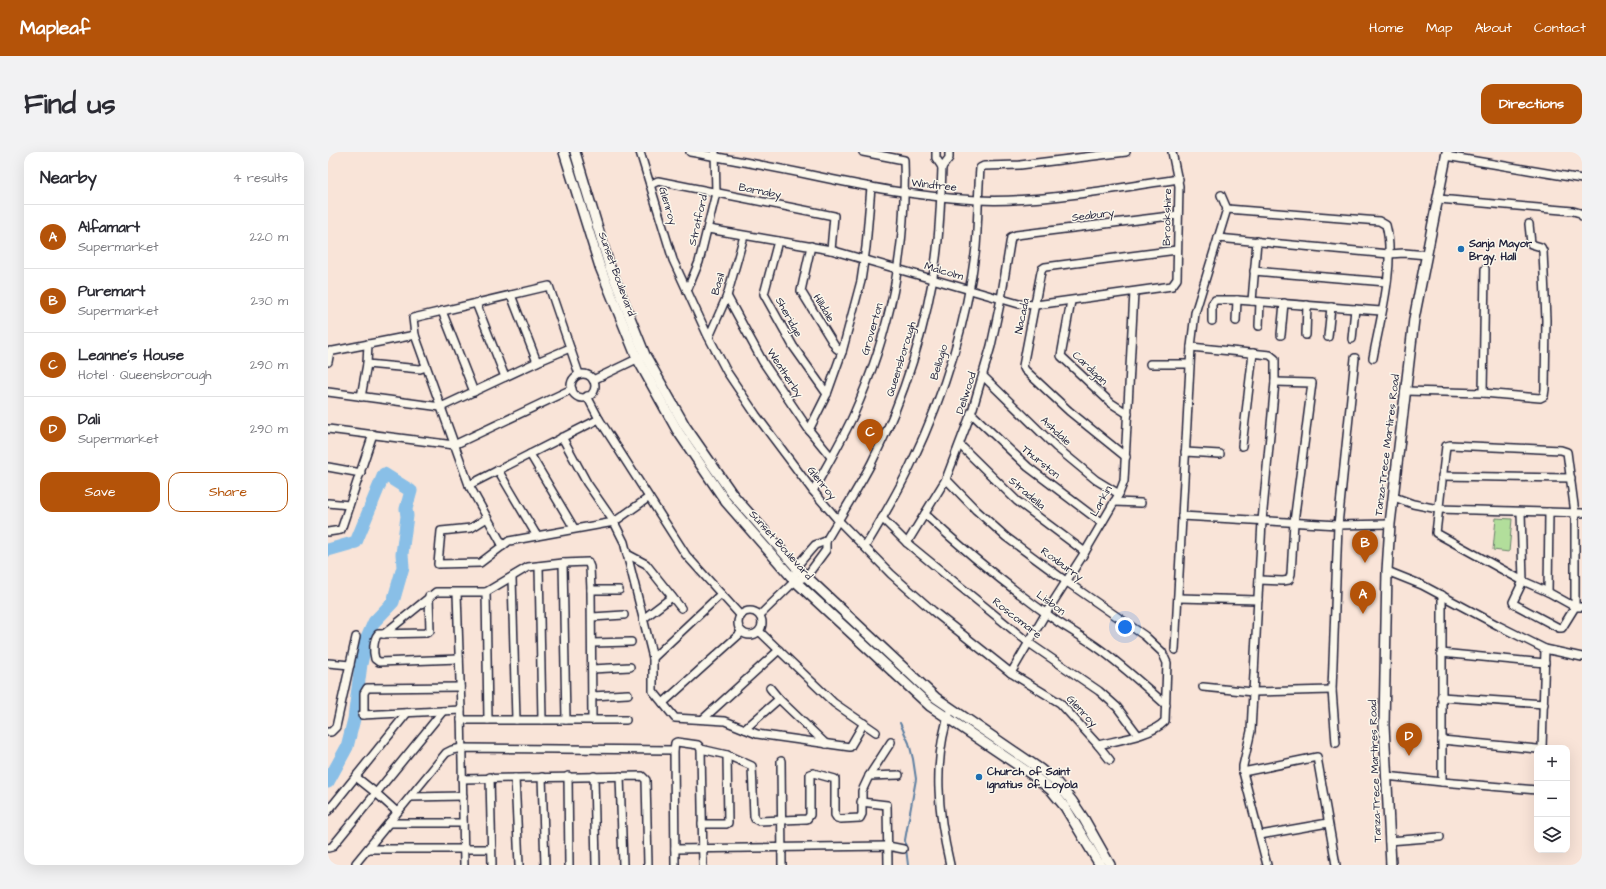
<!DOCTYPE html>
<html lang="en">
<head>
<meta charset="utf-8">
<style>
	:root { --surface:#fff; --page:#f2f2f3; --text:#2b2b33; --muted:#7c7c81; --line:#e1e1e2; --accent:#b45309 }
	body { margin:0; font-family:"Architects Daughter",sans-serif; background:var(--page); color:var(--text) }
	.controls { position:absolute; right:12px; bottom:12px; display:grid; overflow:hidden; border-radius:8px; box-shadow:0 4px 16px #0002 }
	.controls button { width:36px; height:36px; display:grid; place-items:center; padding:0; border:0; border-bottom:1px solid var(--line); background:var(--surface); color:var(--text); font:20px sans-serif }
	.you { position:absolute; left:797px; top:475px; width:14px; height:14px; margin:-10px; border:3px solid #fff; border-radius:50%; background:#1a73e8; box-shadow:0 0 0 6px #1a73e833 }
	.badge { display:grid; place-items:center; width:26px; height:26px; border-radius:50%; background:var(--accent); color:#fff; font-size:13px; font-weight:700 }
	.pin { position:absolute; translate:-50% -33px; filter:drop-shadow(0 1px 2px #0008) }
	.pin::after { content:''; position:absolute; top:21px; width:14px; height:12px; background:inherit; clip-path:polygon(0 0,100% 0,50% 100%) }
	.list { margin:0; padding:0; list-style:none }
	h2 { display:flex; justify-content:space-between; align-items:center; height:52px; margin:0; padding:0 16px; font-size:17px }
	h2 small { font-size:13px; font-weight:400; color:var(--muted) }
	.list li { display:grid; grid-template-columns:26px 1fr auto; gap:12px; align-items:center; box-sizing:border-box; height:64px; padding:0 16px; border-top:1px solid var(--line) }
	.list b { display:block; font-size:15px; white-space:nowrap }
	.list p { margin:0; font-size:13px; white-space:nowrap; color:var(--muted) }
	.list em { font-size:13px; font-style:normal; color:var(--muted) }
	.actions { display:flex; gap:8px; padding:12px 16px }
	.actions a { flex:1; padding:9px 0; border:1px solid var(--accent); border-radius:12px; text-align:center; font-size:14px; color:var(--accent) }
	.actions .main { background:var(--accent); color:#fff }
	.icon { flex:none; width:22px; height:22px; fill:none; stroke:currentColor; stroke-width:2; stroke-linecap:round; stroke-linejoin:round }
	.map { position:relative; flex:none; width:1254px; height:713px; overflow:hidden; border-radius:12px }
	header { display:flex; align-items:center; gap:24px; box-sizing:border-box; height:56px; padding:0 20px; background:var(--accent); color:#fff }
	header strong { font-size:19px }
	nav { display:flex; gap:22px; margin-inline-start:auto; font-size:14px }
	.intro { display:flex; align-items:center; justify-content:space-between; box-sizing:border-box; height:96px; padding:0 24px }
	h1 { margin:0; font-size:28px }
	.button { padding:10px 18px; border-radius:12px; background:var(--accent); color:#fff; font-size:14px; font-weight:700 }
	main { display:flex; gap:24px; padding:0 24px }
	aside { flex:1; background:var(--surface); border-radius:12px; box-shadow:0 4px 16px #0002 }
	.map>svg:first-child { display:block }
	.green { fill:#b2de9b; stroke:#6a806b }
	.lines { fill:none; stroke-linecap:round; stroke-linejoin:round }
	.stream { stroke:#6080a2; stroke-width:2 }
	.river { stroke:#89bfe7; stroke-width:13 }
	.minor-casing { stroke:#22223b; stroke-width:10 }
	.major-casing { stroke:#22223b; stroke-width:12 }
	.minor { stroke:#fbf7ec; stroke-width:7 }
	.major { stroke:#fbf7ec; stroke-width:9 }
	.poi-dot { fill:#1f6fb2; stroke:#fbf7ec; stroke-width:1.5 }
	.labels { text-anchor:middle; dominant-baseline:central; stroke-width:3; stroke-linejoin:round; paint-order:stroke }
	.street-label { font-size:11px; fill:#22223b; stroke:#fbf7ec }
	.poi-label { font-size:11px; font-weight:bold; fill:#22223b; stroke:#fbf7ec; text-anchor:start }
</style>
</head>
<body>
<header>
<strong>Mapleaf</strong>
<nav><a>Home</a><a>Map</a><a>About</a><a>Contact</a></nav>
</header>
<div class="intro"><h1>Find us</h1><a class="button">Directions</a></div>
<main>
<aside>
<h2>Nearby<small>4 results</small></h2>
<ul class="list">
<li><span class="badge">A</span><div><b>Alfamart</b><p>Supermarket</p></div><em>220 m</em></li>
<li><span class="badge">B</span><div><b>Puremart</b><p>Supermarket</p></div><em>230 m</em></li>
<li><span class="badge">C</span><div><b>Leanne's House</b><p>Hotel · Queensborough</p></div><em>290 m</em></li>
<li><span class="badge">D</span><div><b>Dali</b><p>Supermarket</p></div><em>290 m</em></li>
</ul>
<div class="actions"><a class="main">Save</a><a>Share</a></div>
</aside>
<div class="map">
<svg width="1254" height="713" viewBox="0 0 1254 713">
	<rect width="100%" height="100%" fill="#f9e4d8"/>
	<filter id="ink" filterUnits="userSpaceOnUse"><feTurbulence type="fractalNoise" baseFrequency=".025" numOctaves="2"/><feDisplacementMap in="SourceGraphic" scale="8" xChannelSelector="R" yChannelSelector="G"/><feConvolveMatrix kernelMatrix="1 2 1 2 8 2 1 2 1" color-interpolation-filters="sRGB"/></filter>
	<g filter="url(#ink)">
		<path class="green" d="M1168,366L1184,367L1181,400L1165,398Z"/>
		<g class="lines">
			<path class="stream" d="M572,571L581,591L585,607L588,627L577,688L580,713"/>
			<path class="river" d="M0,398L28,390L56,322L83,339L78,357L79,364L74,402L75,415L65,450L46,470L39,486L33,512L26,567L19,595L0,630"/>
			<defs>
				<g id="minor">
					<path d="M312,0L345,108L379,182L399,220L428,263L485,339L510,368L563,422L605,459L683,521L732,551L770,593L782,608"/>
					<path d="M362,0C400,7 439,14 478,22C534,34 591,45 649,48C714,51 786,36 851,27"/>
					<path d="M608,0V6L614,15"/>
					<path d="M1118,4L1254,27"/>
					<path d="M614,15L621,6V0"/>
					<path d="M322,33L330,29L506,64L503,98"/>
					<path d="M1111,47L1245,59L1252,61L1254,64"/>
					<path d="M899,57L1051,69L1058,73C1068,111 1052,168 1045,206"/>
					<path d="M380,77L503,98L691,152L708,153L844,134L849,127L851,34L844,0"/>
					<path d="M890,86L1061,102L1076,101L1099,103"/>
					<path d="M450,89L436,142L465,194L499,242"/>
					<path d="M483,94L473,139L508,196L514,200"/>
					<path d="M926,119L1058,130"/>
					<path d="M359,139L371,110L388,41L387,0"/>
					<path d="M183,143L209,210"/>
					<path d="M399,144L435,210L481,278L503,305"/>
					<path d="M743,149L733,204L783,251L800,262"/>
					<path d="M924,149L929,89"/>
					<path d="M148,151L177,225"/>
					<path d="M114,159L146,240"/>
					<path d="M884,169V152L887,148H909L1053,159"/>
					<path d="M908,169L909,148"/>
					<path d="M931,174L932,150"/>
					<path d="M953,183L956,151"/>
					<path d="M978,183L979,153"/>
					<path d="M381,185L399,144L416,84"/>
					<path d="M1000,185L1003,155"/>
					<path d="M1024,187L1027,157"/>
					<path d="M863,195L942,203L947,207V230L934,369L923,579L915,614V620L939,713"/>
					<path d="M0,200L87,183"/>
					<path d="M0,210L2,199"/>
					<path d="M39,212L92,217L98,215"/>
					<path d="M822,212H862"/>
					<circle cx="255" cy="234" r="12"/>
					<path d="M655,224L728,295L768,328L791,342"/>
					<path d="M265,228L313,205"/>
					<path d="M1077,239L1155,241L1212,246L1216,244L1217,237L1218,168L1215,99L1213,95L1203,92L1201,72"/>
					<path d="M0,240L113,255L209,210L242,196"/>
					<path d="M1155,241L1157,117"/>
					<path d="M259,244L271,267L358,403L413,464"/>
					<path d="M33,245L39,212L40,192"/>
					<path d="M643,261L700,315L774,371"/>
					<path d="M0,277L126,293L244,237"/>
					<path d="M481,278L499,242L514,200L533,129L538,95L543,35"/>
					<path d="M234,285L259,331L286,370L296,390L325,506V539L347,566L397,569L429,582L522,595L536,571"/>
					<path d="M632,293L689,349L757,400"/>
					<path d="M914,294L925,201"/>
					<path d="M857,300L892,302"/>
					<path d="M202,302L246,376"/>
					<path d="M798,305L741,259L697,218L695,214L713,120L714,117L717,115L849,98"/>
					<path d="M0,315L33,321"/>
					<path d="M170,318L209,384"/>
					<path d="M1114,324L1243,326"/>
					<path d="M618,327L648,358L678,385L739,430L817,484L834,500L839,511L837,569C823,584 790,588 770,593"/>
					<path d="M141,333L271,267"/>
					<path d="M485,339C498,315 513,290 525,264C562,181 579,100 576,8L535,0"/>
					<path d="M1066,345L1085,352L1110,357L1254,361"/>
					<path d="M786,350L813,351"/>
					<path d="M0,351L21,353"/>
					<path d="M1193,360L1195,429L1185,450L1186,452L1231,476H1234L1247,455V361L1239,300L1233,298L1122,293L1118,294L1108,381L1195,429L1220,440L1247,455H1254"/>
					<path d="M597,362C639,401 683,437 730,470C744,479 760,488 773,498C796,515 817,534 838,553"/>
					<path d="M854,364L1010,373L1062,372"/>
					<path d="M159,366L143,376L113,379L110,412L152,411L181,389L286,370L320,346"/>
					<path d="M554,366L579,391L701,491L771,539L789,555L810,583"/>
					<path d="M0,380L13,378L45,282"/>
					<path d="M498,389C513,363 530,337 544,310C576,246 598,177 608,106C612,76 613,45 614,15"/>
					<path d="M579,391L618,327L645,256L663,194L673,147L683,85L688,83L850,63"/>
					<path d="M175,394L141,333L87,183L85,166L221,134L251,222"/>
					<path d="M537,395C554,367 571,339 584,310C616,243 639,169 648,95C650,69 650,42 652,16L656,14L692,13L798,0"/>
					<path d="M299,402L318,412L353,456"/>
					<path d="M235,411L238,568"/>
					<path d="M211,414L214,568"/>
					<path d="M1059,419L1094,433L1171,474L1217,497L1254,505"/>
					<path d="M184,426L188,568"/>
					<path d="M931,428L955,429L961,428L963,422L966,370L984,231L947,230"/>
					<path d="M467,429L468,415L474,408L487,393L498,389"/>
					<path d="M263,438H291"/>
					<path d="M158,440L160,568"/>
					<path d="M1220,440L1221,360"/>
					<path d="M129,441L133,558L136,713"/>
					<path d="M1114,443V630"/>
					<path d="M101,444L102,479L98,481L50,482C45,488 45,500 47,507L51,510L131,507"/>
					<path d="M850,446L930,448"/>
					<circle cx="422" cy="471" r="12"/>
					<path d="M432,463L467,429L478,425L498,398V389"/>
					<path d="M264,465L296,463"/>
					<path d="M315,467L344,445"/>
					<path d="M432,480L506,551L548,580"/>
					<path d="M56,482L108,440H158L200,415L235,411L260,410L262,415L263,438L264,568"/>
					<path d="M264,491L303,490"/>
					<path d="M847,498L863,195L867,161L899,57L893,43"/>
					<path d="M1113,501L1217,511"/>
					<path d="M325,506L393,442"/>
					<path d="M0,511L22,513"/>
					<path d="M264,517L302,515"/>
					<path d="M683,521L718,461L757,400L791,342L796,329L806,140"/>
					<path d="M875,535L925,540L1004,538"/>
					<path d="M442,536L451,547L498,592"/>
					<path d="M264,544L300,542"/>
					<path d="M1113,545L1216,552"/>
					<path d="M335,551L414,480"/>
					<path d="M34,563L133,558"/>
					<path d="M36,563V541L39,536L132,535"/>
					<path d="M375,567L451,498"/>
					<path d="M133,568H298"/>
					<path d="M417,577L451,547"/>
					<path d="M0,580H3L8,575L28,485"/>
					<path d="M1114,588L1209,597"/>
					<path d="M1008,591L1004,538L1010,373L1027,206"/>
					<path d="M1214,596L1217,497"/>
					<path d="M373,597L399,603L424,614L426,664L427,667L431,669L479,667L482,663V622L485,621L507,627V663L509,666L513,667L532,666L534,662V639L541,624L563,590"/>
					<path d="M453,609L454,713"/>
					<path d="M915,620L989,605L1008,713"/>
					<path d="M240,624L241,713"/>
					<path d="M266,624L268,713"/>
					<path d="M292,624L295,713"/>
					<path d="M541,624L571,623"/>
					<path d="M1058,624L1114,630L1209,638"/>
					<path d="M28,625L48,641L69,660"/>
					<path d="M162,625L164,713"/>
					<path d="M214,625L217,713"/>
					<path d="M187,626L191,713"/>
					<path d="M134,627L314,624L318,628L320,713"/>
					<path d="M83,645L135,644"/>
					<path d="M533,650L559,653L560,713"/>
					<path d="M0,659L79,561"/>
					<path d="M61,671H135"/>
					<path d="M374,672H398L400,671L399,603"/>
					<path d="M932,683L1000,671"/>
					<path d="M1061,689L1112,685"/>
					<path d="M0,696L4,695L115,559"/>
					<path d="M40,697H163"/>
					<path d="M347,697L560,694L575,697"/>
					<path d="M29,713L28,711L118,601L124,598L134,596L346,598"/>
					<path d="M347,713L346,598L347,591L349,590L370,593L373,597L375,713"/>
					<path d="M622,713C610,662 604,607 623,556"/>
				</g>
				<g id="major">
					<path d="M236,0L272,115L309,206L349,278L398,350L467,429L602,554L706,624L723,638L737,655L772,713"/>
					<path d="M247,0L281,113L317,203L357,274L405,343L468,415L608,546L712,617L729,631L744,649L756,667L782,713"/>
					<path d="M1063,713L1056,573L1059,419L1062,372L1086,167L1119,0"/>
				</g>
			</defs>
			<use href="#minor" class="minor-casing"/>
			<use href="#major" class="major-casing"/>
			<use href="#minor" class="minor"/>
			<use href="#major" class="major"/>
		</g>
	</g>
	<g class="poi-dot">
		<circle cx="1133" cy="97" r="4"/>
		<circle cx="651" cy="625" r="4"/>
	</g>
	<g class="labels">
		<g class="street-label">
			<text transform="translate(606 33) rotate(6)">Windtree</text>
			<text transform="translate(432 39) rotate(11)">Barnaby</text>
			<text transform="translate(340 54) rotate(73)">Glenroy</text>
			<text transform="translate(765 63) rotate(-7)">Seabury</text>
			<text transform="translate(839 65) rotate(-89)">Brookshire</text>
			<text transform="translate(370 68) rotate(-77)">Stratford</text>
			<text transform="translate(616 119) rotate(16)">Malcolm</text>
			<text transform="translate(289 122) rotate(70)">Sunset Boulevard</text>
			<text transform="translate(390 132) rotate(-73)">Basil</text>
			<text transform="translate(496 156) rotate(59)">Hilldale</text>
			<text transform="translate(694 164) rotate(-78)">Nacada</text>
			<text transform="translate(461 165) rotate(61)">Sheridge</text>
			<text transform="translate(544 177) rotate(-74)">Groverton</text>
			<text transform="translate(573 207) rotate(-73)">Queensborough</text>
			<text transform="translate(611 210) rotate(-73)">Bellagio</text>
			<text transform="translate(762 216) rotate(43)">Cardigan</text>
			<text transform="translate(457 221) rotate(57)">Weatherby</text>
			<text transform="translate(638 241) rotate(-72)">Dellwood</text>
			<text transform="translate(728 279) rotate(43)">Ashdale</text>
			<text transform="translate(1059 293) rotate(-83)">Tanza-Trece Martires Road</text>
			<text transform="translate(713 310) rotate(39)">Thurston</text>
			<text transform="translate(494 331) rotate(51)">Glenroy</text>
			<text transform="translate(699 341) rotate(40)">Stradella</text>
			<text transform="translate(773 349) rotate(-61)">Larkin</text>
			<text transform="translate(453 393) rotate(48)">Sunset Boulevard</text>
			<text transform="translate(734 412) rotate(36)">Roxburry</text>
			<text transform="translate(723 451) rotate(36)">Lisbon</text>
			<text transform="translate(689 466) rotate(38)">Roscomare</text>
			<text transform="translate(754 559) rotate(46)">Glenroy</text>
			<text transform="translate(1047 619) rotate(-92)">Tanza-Trece Martires Road</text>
		</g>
		<g class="poi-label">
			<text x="1141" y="91">Sanja Mayor<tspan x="1141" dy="13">Brgy. Hall</tspan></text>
			<text x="659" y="619">Church of Saint<tspan x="659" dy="13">Ignatius of Loyola</tspan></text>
		</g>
	</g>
</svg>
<div class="controls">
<button>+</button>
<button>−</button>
<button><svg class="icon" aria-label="layers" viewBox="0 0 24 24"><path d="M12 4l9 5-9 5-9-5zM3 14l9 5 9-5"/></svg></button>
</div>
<div class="you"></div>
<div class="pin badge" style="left:1035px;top:462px">A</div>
<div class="pin badge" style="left:1037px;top:411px">B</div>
<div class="pin badge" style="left:542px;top:300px">C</div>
<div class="pin badge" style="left:1081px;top:604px">D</div>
</div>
</main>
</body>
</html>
